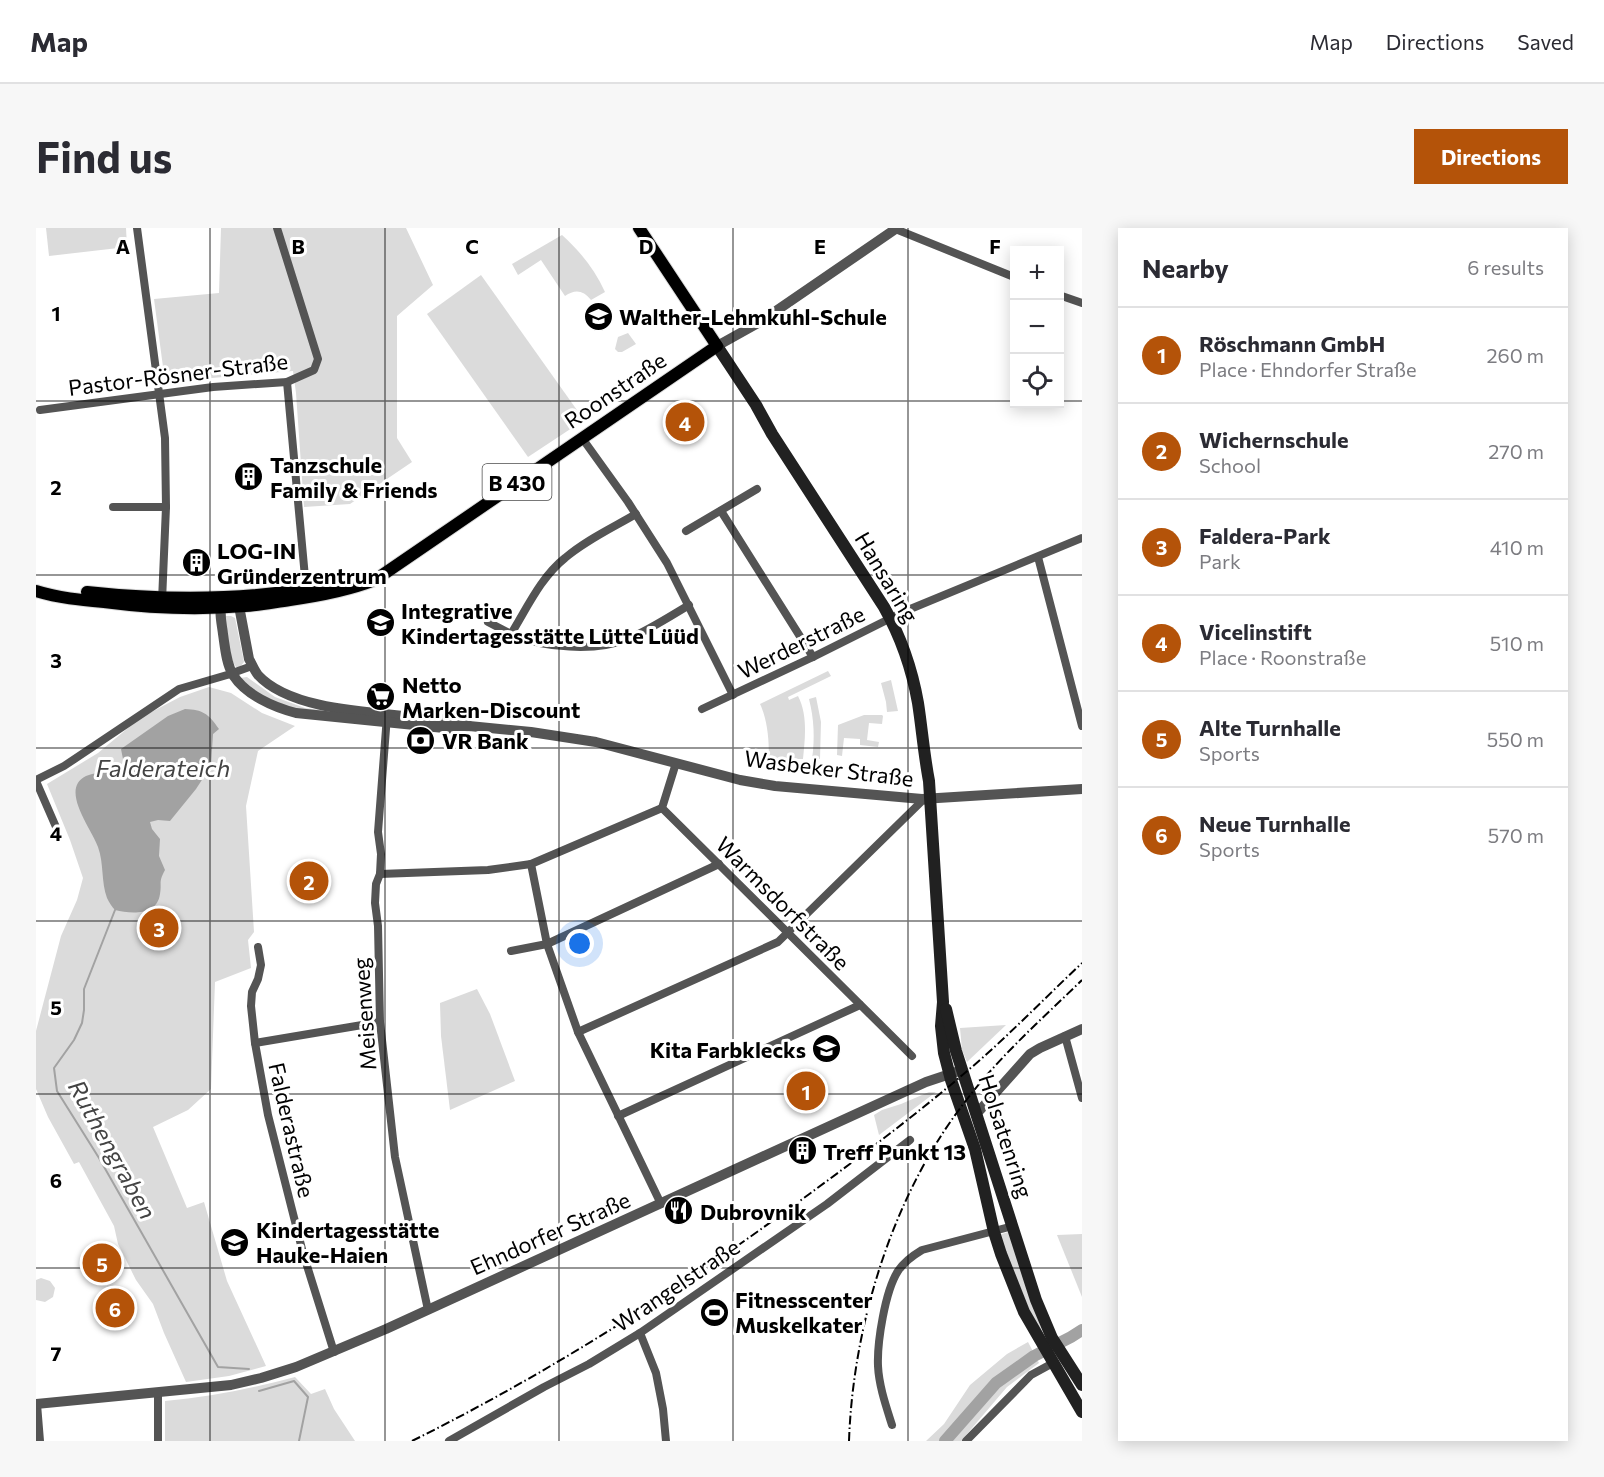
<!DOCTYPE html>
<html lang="en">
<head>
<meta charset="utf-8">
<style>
	:root { --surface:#fff; --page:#f7f7f7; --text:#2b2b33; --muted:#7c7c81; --line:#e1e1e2; --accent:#b45309 }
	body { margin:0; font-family:Commissioner,sans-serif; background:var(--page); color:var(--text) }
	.controls { position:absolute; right:18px; top:18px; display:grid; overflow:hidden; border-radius:0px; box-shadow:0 3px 15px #0003 }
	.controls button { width:54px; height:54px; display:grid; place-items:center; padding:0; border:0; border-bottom:2px solid var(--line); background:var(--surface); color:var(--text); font:30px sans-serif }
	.you { position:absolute; left:544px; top:716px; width:21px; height:21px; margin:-15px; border:4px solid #fff; border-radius:50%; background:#1a73e8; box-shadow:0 0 0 9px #1a73e833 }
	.badge { display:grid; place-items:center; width:39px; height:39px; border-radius:50%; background:var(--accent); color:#fff; font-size:20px; font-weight:700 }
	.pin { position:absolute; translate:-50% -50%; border:3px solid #fff; box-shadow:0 2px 6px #0006 }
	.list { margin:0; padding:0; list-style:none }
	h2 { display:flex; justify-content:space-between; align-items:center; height:78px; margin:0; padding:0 24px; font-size:26px }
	h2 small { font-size:20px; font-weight:400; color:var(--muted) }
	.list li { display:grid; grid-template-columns:39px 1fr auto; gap:18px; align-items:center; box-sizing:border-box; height:96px; padding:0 24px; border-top:2px solid var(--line) }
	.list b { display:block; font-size:22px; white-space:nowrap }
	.list p { margin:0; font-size:20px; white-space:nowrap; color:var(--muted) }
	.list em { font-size:20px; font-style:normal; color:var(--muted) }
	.icon { flex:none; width:33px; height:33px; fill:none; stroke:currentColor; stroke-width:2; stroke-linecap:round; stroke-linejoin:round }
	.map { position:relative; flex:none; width:1046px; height:1213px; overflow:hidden; border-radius:0px }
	header { display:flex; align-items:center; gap:36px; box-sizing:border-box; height:84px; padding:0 30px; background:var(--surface); border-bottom:2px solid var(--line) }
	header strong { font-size:28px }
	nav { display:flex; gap:33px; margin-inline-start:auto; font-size:21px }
	.intro { display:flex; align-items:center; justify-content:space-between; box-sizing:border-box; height:144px; padding:0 36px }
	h1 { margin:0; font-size:42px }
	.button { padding:15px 27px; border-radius:0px; background:var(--accent); color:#fff; font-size:21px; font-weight:700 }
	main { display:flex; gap:36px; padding:0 36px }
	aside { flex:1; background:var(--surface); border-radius:0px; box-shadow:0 3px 15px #0003 }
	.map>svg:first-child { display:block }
	.green { fill:#dbdbdb }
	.water { fill:#a2a2a2 }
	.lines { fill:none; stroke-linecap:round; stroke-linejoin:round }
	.stream { stroke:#a2a2a2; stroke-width:2 }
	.river { stroke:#a2a2a2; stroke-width:12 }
	.primary-casing { stroke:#dbdbdb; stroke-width:14 }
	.minor { stroke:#545454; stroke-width:8 }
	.tertiary { stroke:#545454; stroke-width:10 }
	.secondary { stroke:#212121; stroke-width:12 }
	.primary { stroke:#000; stroke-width:12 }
	.rail { stroke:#000; stroke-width:2; stroke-dasharray:9 3 1.5 3; stroke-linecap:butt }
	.grid { fill:none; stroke:#000; stroke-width:1.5; stroke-opacity:0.55 }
	.labels { text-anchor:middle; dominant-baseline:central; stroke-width:6; stroke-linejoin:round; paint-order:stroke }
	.shield { fill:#fff; stroke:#4c4c4c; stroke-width:1.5 }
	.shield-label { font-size:21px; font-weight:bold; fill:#000 }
	.poi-label { font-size:22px; font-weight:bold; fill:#000; stroke:#fff; text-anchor:start }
	.street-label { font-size:22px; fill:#000; stroke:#fff }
	.water-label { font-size:24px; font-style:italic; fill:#434343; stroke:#fff }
	.grid-label { font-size:20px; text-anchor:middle; font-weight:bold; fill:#000; stroke:#fff; stroke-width:6; stroke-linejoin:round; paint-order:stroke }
</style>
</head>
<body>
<header>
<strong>Map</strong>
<nav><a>Map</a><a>Directions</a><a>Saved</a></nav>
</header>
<div class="intro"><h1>Find us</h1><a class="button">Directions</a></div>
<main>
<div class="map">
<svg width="1046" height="1213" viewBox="0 0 1046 1213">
	<rect width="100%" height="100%" fill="#fff"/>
	<g class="green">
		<path d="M10,0H90L91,19L13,28Z"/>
		<path d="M185,0H370L397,57L361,88V210L376,234L314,276L268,279L260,165L257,143L129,154L118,71L183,65Z"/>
		<path d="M526,7C544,23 559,42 569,64L555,72C547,62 539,61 529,68L505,32L482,47L476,36Z"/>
		<path d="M445,47L548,192L492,229L391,86Z"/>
		<path d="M592,105L600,116L586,124H582L579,121L582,109Z"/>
		<path d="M190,388H195L199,390L208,434L204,439L201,440C191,428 191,406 189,391Z"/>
		<path d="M792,443L795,448L752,469L753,472L762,468C772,487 769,511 767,531H757L756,543L731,540C735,523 732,492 724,476Z"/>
		<path d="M211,449L239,469L269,480L325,487L268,484L229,470L204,450Z"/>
		<path d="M855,452L862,483L851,484L850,474L845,455Z"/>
		<path d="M173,459L195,465L226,485L259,498L222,523L210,578L218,704L212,712L215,740L179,754L175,861L152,882L117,899L151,980L168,974L191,1053L230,1138L193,1148L150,1154L128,1105L117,1076L100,1052L82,1016L78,998L43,934L38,936L12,889L0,861V803L25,708L41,672L47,650L34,612L11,556L62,525L104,490L144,469Z"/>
		<path d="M780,469L785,494L784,531H776C779,510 778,491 773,471Z"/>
		<path d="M828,487H846L847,488L846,496L833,495L831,512L843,514L842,519L824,517V511L808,510L806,528L801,527L802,497Z"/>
		<path d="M441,761L454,786L479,853L414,882L405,808L404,775Z"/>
		<path d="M970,797L931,834L926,822L924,800Z"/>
		<path d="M893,864H900L843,907L838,887L846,882L865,876Z"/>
		<path d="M972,1004H973L1007,1106H1003L963,1007Z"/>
		<path d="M1046,1006V1069L1021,1007Z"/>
		<path d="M5,1050L14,1053L19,1060L17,1069L9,1074L0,1072V1052Z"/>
		<path d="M992,1114L1003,1135L971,1159L925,1213H890L908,1196L934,1157L971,1126Z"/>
		<path d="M259,1149L275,1166L289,1161L298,1181L319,1213H129V1173C173,1169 217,1160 259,1149Z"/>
	</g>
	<path class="water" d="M149,481C167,482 172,485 183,501L177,506L175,538L160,561L134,593L122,592L114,594L116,601L124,611L123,628L129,642C122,655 126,654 124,666C121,688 95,686 79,682C76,679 73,674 71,670C65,654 68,635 62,619C56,601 23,561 50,548C60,544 72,543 82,545L86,543L88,536L85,521L132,488Z"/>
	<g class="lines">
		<g class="stream">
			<path d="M79,682L48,761V782L46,795L38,812L18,840L21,863L63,930L182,1139L213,1141"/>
			<path d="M223,1163L258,1153L272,1169L263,1213"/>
		</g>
		<path class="river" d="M909,1213L960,1155L998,1128L1035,1109L1046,1102"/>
		<defs>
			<g id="primary">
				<path d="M0,363C22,370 45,372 68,374C114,380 163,382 209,378C224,377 239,374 254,372C283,368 311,363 339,352L681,118C655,78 629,40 603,0"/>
				<path d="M51,364C143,374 236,373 326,349"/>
			</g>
		</defs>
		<use href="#primary" class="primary-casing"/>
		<g class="minor">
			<path d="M101,0L129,210L130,279L126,373"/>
			<path d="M857,0L978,49"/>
			<path d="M1023,67L1046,75"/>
			<path d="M251,154L270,360"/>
			<path d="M4,182L177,159L251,154L278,142L282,131L241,0"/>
			<path d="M546,210L592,274L631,335L697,467"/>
			<path d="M77,279H130"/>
			<path d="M685,283L777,429"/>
			<path d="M600,286C576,300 550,312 529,330C505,349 491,380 475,406C508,420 559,424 592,411C613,402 633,389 653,377"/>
			<path d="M650,303L721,261"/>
			<path d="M1002,329L1046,498"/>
			<path d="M452,394L475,406"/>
			<path d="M666,481L777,429L867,384L1046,310"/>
			<path d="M351,488L342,604L345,626L344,646L340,656L339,675L342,698L344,794L359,929L392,1082"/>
			<path d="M640,535L626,580L876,828"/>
			<path d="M0,552L28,538L143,461L191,447L216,438"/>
			<path d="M0,553L20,599"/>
			<path d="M495,636L511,716L542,804L625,976"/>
			<path d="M344,646L452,642L495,636L626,580"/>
			<path d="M222,719L225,737L222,751L216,764L215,778L219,815L232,887L267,1025L298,1124"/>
			<path d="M475,723L511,716L683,636"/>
			<path d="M542,804L742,714L886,573L890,572"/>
			<path d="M1029,808L1046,870"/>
			<path d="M219,815L344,794"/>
			<path d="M582,888L824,777"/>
			<path d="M604,1105L620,1145L627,1181L630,1213"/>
			<path d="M1,1176L4,1213"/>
			<path d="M856,1197C850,1178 843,1158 842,1138C841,1115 849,1063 862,1043C868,1034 876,1028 886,1022L977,998"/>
			<path d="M122,1213V1165"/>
			<path d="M413,1213L508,1159L553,1136L604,1105L791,976L874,912"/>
			<path d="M930,1213L995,1147L1017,1135"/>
		</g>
		<g class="tertiary">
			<path d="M681,118L724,94L861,0"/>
			<path d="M199,373L203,378L213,431C216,436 218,442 222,447C254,482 334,484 379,489C398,490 415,491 433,498"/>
			<path d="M187,374C182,383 186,396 187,406C189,419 190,435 197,447C210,467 237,479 260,485L418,501L433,498L495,504L560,514L704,552L739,558L886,571L1046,561"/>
			<path d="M940,885L944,882L994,826L1004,820L1046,801"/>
			<path d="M0,1176L195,1157L225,1150L260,1139L350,1101L890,854L926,842"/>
		</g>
		<g class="secondary">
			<path d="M681,118L720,177L736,206L848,379C865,409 876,441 882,475C886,501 888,527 893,553L907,774L905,798L908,825L915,852L939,921L958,1004L965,1026L988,1084L1046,1184"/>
			<path d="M910,781L920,823L1000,1072L1016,1110L1046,1157"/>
		</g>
		<use href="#primary" class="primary"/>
		<g class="rail">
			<path d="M376,1213C517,1143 654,1055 780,961C836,920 891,878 944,832C979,801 1012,767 1046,735"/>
			<path d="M813,1213C817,1095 858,963 932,870C965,827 1007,790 1046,752"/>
		</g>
	</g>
	<path class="grid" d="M174,0V1213M349,0V1213M523,0V1213M697,0V1213M872,0V1213M0,173H978M1023,173H1046M0,347H1046M0,520H1046M0,693H1046M0,866H1046M0,1040H1046"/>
	<defs>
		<symbol id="school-disc" viewBox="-11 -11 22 22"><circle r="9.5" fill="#000" stroke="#fff"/><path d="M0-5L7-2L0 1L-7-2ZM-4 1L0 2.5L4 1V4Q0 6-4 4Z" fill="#fff"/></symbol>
		<symbol id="building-disc" viewBox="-11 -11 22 22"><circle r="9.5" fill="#000" stroke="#fff"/><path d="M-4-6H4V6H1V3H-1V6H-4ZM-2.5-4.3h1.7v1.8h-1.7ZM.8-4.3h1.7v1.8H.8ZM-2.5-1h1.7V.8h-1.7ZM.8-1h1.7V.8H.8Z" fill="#fff"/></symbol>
		<symbol id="supermarket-disc" viewBox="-11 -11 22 22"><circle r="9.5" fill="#000" stroke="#fff"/><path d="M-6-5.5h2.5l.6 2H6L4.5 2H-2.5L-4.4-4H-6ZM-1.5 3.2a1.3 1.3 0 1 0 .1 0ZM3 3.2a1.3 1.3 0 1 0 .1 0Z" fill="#fff"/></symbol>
		<symbol id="bank-disc" viewBox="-11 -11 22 22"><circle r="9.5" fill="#000" stroke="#fff"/><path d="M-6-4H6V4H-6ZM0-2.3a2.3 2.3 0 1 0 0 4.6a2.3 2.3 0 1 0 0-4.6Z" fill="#fff"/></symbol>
		<symbol id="restaurant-disc" viewBox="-11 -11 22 22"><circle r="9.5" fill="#000" stroke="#fff"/><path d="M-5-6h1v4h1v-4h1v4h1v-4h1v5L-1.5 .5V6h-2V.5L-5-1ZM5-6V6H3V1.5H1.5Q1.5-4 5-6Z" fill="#fff"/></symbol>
		<symbol id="stadium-disc" viewBox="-11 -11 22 22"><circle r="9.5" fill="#000" stroke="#fff"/><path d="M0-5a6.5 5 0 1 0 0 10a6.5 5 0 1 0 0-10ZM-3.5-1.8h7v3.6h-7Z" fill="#fff"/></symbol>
	</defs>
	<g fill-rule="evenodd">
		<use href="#school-disc" x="546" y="72" width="33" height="33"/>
		<use href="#building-disc" x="196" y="232" width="33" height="33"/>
		<use href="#building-disc" x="144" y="318" width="33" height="33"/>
		<use href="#school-disc" x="328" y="378" width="33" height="33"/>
		<use href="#supermarket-disc" x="328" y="452" width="33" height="33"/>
		<use href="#bank-disc" x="368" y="496" width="33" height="33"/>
		<use href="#school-disc" x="774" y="804" width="33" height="33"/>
		<use href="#building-disc" x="750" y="906" width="33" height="33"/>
		<use href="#restaurant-disc" x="626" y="966" width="33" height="33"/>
		<use href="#school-disc" x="182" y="998" width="33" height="33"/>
		<use href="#stadium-disc" x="662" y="1068" width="33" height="33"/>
	</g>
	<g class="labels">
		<rect class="shield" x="446.5" y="236" width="69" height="36" rx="4.5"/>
		<g class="shield-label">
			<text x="481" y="254">B 430</text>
		</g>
		<g class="poi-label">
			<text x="583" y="88">Walther-Lehmkuhl-Schule</text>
			<text x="234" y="236">Tanzschule<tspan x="234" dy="25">Family &amp; Friends</tspan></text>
			<text x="181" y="322">LOG-IN<tspan x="181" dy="25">Gründerzentrum</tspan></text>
			<text x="365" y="382">Integrative<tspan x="365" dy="25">Kindertagesstätte Lütte Lüüd</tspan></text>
			<text x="366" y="456">Netto<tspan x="366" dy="25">Marken-Discount</tspan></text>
			<text x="406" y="512">VR Bank</text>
			<text x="770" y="821" text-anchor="end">Kita Farbklecks</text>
			<text x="787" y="923">Treff Punkt 13</text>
			<text x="664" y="983">Dubrovnik</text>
			<text x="220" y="1001">Kindertagesstätte<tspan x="220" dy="25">Hauke-Haien</tspan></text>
			<text x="699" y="1071">Fitnesscenter<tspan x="699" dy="25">Muskelkater</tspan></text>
		</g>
		<g class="street-label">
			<text transform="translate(142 146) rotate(-7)">Pastor-Rösner-Straße</text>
			<text transform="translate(579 162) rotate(-34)">Roonstraße</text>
			<text transform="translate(851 349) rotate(59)">Hansaring</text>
			<text transform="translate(765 414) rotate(-26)">Werderstraße</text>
			<text transform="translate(793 540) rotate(7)">Wasbeker Straße</text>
			<text transform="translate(747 675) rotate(45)">Warmsdorfstraße</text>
			<text transform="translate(328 786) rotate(-94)">Meisenweg</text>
			<text transform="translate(256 902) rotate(77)">Falderastraße</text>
			<text transform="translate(970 908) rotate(72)">Holsatenring</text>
			<text transform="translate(514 1005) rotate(-24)">Ehndorfer Straße</text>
			<text transform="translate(640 1057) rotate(-34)">Wrangelstraße</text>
		</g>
		<g class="water-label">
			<text x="127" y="539">Falderateich</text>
			<text transform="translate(77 921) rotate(61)">Ruthengraben</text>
		</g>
	</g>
	<g class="grid-label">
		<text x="87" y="26">A</text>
		<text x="262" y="26">B</text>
		<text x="436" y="26">C</text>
		<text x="610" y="26">D</text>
		<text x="784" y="26">E</text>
		<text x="959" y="26">F</text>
		<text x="20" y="93">1</text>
		<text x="20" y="267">2</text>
		<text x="20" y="440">3</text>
		<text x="20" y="613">4</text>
		<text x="20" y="787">5</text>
		<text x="20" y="960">6</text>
		<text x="20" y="1133">7</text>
	</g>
</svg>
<div class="controls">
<button>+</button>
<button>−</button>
<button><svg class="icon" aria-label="locate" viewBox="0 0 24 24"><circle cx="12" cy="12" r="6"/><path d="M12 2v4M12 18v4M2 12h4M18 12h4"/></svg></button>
</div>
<div class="you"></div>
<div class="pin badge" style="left:770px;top:863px">1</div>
<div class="pin badge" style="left:273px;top:653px">2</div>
<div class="pin badge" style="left:123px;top:700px">3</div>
<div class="pin badge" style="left:649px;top:194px">4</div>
<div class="pin badge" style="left:66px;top:1035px">5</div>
<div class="pin badge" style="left:79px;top:1080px">6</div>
</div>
<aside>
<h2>Nearby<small>6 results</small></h2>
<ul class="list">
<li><span class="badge">1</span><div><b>Röschmann GmbH</b><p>Place · Ehndorfer Straße</p></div><em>260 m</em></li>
<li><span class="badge">2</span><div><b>Wichernschule</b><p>School</p></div><em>270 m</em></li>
<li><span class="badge">3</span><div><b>Faldera-Park</b><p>Park</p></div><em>410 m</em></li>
<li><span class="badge">4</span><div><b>Vicelinstift</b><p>Place · Roonstraße</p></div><em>510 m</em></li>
<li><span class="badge">5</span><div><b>Alte Turnhalle</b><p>Sports</p></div><em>550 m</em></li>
<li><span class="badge">6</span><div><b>Neue Turnhalle</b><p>Sports</p></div><em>570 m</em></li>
</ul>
</aside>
</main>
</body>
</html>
